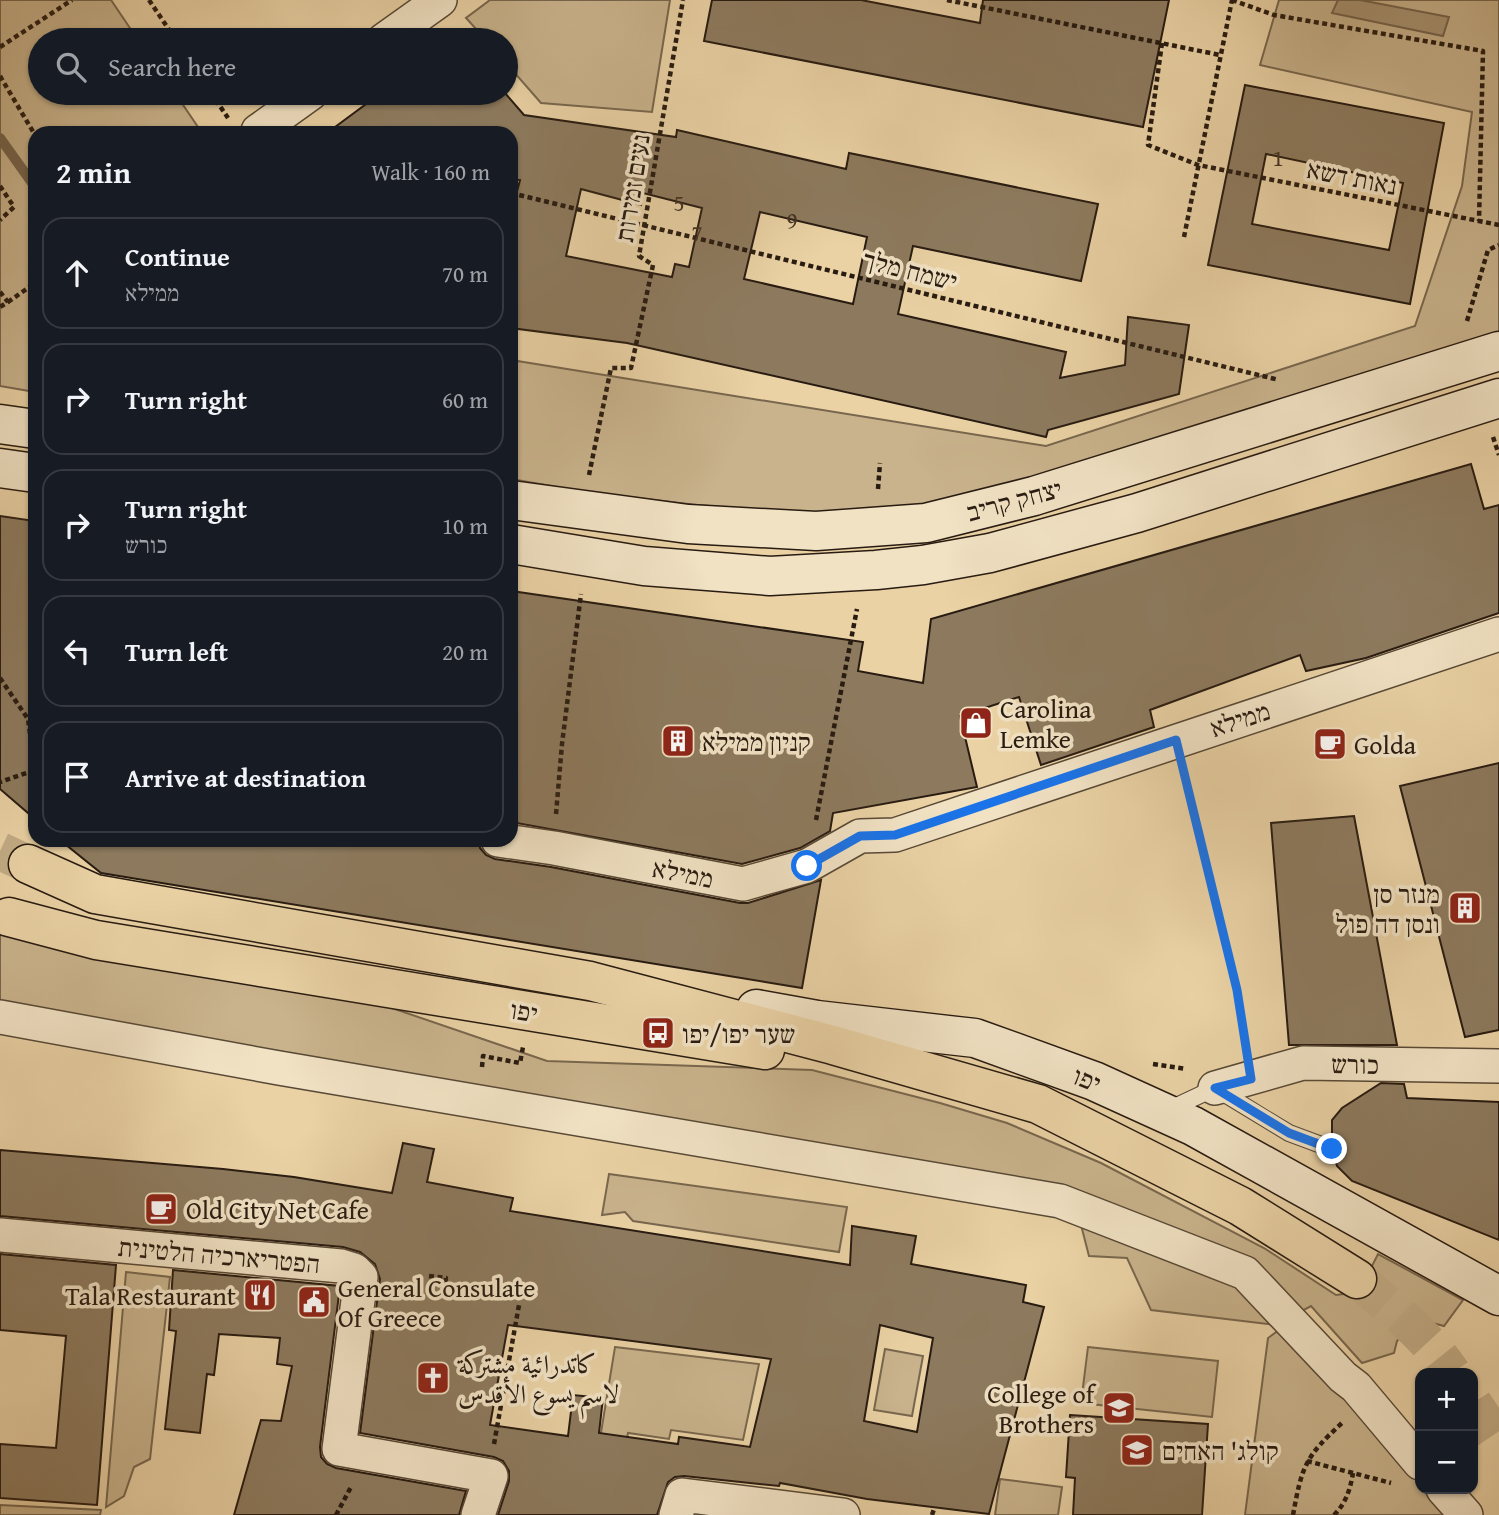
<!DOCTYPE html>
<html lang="en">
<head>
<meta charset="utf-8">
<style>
	:root { --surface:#171b24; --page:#20242c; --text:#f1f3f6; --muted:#9ea1a6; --line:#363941 }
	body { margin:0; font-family:"Gentium Book Plus",Amiri,"Frank Ruhl Libre",serif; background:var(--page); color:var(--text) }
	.controls { position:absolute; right:21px; bottom:21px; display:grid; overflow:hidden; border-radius:14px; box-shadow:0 2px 5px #0004 }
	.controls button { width:63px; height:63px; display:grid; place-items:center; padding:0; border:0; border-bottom:2px solid var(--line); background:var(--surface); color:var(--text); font:35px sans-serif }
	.stop { position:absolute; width:21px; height:21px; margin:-16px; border:5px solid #1a73e8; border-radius:50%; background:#fff }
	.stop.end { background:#1a73e8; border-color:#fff; box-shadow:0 2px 7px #0008 }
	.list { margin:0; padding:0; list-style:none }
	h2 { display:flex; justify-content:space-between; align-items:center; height:91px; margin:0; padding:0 28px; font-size:30px }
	h2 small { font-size:23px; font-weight:400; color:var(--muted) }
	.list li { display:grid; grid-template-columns:46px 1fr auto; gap:21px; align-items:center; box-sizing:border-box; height:112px; margin:0 14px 14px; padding:0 14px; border:2px solid var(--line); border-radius:21px }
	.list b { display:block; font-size:26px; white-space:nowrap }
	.list p { margin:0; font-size:23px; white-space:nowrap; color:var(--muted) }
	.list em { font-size:23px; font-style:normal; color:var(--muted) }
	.icon { flex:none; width:38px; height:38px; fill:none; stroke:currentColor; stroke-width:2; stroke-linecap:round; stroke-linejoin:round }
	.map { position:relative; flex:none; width:1499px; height:1515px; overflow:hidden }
	.search { position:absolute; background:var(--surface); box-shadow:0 2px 5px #0004; left:28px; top:28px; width:490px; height:77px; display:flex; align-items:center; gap:18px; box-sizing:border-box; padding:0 24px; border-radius:38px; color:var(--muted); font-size:26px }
	.panel { position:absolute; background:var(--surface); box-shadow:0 2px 5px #0004; left:28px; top:126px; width:490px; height:721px; border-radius:21px }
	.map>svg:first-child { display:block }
	.green { fill:#c9b38c; stroke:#78674e; stroke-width:2 }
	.water { fill:#a89473; stroke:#75644c; stroke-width:2 }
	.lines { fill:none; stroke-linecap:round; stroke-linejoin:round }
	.stream { stroke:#75644c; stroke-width:10 }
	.building { fill:#8d7a5e; stroke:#281b11; stroke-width:2; fill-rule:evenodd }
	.highway-tunnel { stroke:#c3ad87; stroke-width:38; stroke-dasharray:38 19; stroke-linecap:butt }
	.lane-casing { stroke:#584936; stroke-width:18 }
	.street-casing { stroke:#584936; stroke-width:36 }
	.secondary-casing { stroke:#281b11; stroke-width:41 }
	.highway-casing { stroke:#281b11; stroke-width:41 }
	.path { stroke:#281b11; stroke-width:4.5; stroke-dasharray:5 3.5; stroke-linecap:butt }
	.lane { stroke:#f1e2c4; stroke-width:16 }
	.street { stroke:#f1e2c4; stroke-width:33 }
	.secondary { stroke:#f1e2c4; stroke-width:38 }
	.highway { stroke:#ead2a5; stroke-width:38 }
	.route { stroke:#1a73e8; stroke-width:9 }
	.labels { text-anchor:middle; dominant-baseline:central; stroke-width:7; stroke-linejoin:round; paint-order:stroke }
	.number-label { font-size:23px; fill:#413324 }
	.street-label { font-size:26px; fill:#281b11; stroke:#f1e2c4 }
	.poi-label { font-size:26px; fill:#281b11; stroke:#f1e2c4; text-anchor:start }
</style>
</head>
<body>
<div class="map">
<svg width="1499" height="1515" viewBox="0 0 1499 1515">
	<rect width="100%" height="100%" fill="#ead2a5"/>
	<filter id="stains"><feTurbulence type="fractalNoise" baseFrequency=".00286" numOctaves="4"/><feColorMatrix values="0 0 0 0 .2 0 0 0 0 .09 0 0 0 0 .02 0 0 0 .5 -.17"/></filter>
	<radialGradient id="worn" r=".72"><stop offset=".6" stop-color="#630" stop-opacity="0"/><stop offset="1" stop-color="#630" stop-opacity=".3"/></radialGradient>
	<g class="green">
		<path d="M0,0H111L138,40H40V93H175L202,133H35V392L0,386Z"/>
		<path d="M490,0H670L652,112L541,103L506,63V40H486L466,18Z"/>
		<path d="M1279,0H1499V339L1008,489L943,503L809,514L697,505L586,492L511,479V360L1046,446L1415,326L1462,186L1472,112L1260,65Z"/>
		<path d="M0,925L345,992L547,1061L812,1070L940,1103L1007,1123L1101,1163L1264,1248L1336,1295L1359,1292L1378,1254L1463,1300L1444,1326L1418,1319L1397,1341L1394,1353L1362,1363L1311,1306L1276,1325L1151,1310L1127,1258L1089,1256L1080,1221L0,1006Z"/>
		<path d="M609,1174L847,1207L839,1252L633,1221L625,1212L602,1215Z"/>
		<path d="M126,1272L170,1277L150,1459L134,1467L124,1496L106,1507Z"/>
		<path d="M1286,1325L1420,1474V1489H1433L1453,1515H1245L1268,1338Z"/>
		<path d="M615,1347L759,1364L743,1440L671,1430L669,1439L628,1433L622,1465L596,1463Z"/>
		<path d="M1088,1347L1218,1361L1212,1417L1081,1403Z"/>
		<path d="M885,1349L923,1356L912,1416L874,1410Z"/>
		<path d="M1000,1479L1062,1487L1058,1515H995Z"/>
		<path d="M0,1505L101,1510L100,1515H0Z"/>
	</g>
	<path class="water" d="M1338,0H1360L1449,17L1443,36L1332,13Z"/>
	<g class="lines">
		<path class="stream" d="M0,138L35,187"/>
	</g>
	<g class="building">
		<path d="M712,0H861L980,23L983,0H1169L1143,127L704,41Z"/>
		<path d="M1245,85L1444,123L1410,304L1208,265ZM1266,154L1403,183L1389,250L1252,224Z"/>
		<path d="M381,93H505L524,115L676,137L677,130L846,169L849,153L1098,204L1081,281L913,246L898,314L1066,352L1060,378L1125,365L1128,317L1189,325L1179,394L1048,430L1046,437L627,343L511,328V214L520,180L511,179V133H327ZM581,189L641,205L643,193L702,208L689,267L675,264L672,277L566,256ZM760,212L867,237L853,304L744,279Z"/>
		<path d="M1471,464L1484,509L1499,505V613L1366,658L1306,671L1300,655L1150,710L1154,727L1041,765L1019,697L960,716L977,787L833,813L830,831L800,848L742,864L511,822V591L863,642L858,671L923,683L931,619Z"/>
		<path d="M0,516L35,521V819L0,789Z"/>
		<path d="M1499,763V1030L1465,1037L1400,786Z"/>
		<path d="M1354,816L1397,1045H1289L1271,823Z"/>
		<path d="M60,840H479L480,848L486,855L495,859L551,867L740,903H748L821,880L802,988L101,873Z"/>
		<path d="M1381,1083L1404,1084L1407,1098L1499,1102V1240L1352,1181L1337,1166L1335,1159L1342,1153V1148L1340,1142L1332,1138V1120L1342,1108Z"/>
		<path d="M403,1143L434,1149L427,1182L513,1198L510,1211L850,1265L852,1226L916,1236L911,1264L1026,1285L1023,1302L1044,1307L989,1514L867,1499L780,1483L779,1486L684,1476L675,1477L668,1482L657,1515H498L509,1481V1471L503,1461L494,1457L360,1433L380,1279L375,1264L360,1252L343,1247L0,1216V1150L223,1169L294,1177L392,1193ZM508,1325L771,1359L750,1447L679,1437L678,1444L599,1433L603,1398L573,1395L568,1436L490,1425ZM880,1325L933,1338L917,1432L864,1421Z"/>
		<path d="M0,1254L116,1265L97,1505L0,1498V1444L56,1448L66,1336L0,1330Z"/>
		<path d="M173,1270L340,1286L320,1447L321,1457L327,1464L336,1468L466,1491L459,1515H234L261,1420L281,1421L292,1366L277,1364L280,1338L219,1334L214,1375L207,1374L200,1433L165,1429L176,1331L169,1330Z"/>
		<path d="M1070,1415L1208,1424L1202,1515H1073L1075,1478L1066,1477Z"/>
	</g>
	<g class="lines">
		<g class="highway-tunnel">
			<path d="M0,851L28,864"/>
			<path d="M1357,1279C1392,1308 1427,1336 1452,1373"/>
			<path d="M1473,1403L1499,1442"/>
		</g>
		<defs>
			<path id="lane" d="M1166,1111L1215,1088L1289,1133L1332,1149"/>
			<g id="street">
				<path d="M384,40L440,0"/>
				<path d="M258,131L311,93"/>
				<path d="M498,840L554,848L743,884L807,866L860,836L895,835L1499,634"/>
				<path d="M0,1017L279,1068L1060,1201L1245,1273L1343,1377L1356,1387L1420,1463"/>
				<path d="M1215,1088L1303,1063L1499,1066"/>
				<path d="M0,1235L341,1266L354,1270L361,1277L339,1449L491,1476L478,1515"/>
				<path d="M1443,1489L1466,1515"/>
				<path d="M676,1515L682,1495L843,1515"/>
			</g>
			<g id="secondary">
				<path d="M0,424L35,429"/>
				<path d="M0,468L35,473"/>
				<path d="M511,500L688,524L816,531L926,523L1034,496L1499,351"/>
				<path d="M511,544L644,566L770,576L876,570L923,565L990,553L1137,513L1499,398"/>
				<path d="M756,1009L817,1020L975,1038L1094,1081L1193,1126L1499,1296"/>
			</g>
			<g id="highway">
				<path d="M28,864L95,894L590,981L833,1045L1038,1104L1240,1206L1357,1279"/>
				<path d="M9,917L96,940L765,1050"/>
			</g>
		</defs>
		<use href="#lane" class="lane-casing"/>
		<use href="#street" class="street-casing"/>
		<use href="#secondary" class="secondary-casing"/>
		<use href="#highway" class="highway-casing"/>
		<g class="path">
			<path d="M149,0L176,40"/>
			<path d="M947,0L1220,55"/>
			<path d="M1232,0L1274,15L1483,51L1479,221"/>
			<path d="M1162,43L1148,145L1198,165L1499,225"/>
			<path d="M0,47L72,0"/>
			<path d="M0,76L35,135"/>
			<path d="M211,93L228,118"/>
			<path d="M0,186L14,207L0,220"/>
			<path d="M511,193L1279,380"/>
			<path d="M1184,237L1232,0"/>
			<path d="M0,292L8,302L0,307"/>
			<path d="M8,302L35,283"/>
			<path d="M1467,321L1488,250L1499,245"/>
			<path d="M1493,437L1499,455"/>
			<path d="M589,475L611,368H631L653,265L639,256L683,0"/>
			<path d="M878,489L880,463"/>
			<path d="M0,678L28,719L35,770L0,782"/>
			<path d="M1185,774L1237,990L1245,1042"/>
			<path d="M556,814L562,744L581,594"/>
			<path d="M816,820L857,609"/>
			<path d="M1153,1064L1186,1069"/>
			<path d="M482,1067L483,1056L520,1063L523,1047"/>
			<path d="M429,1276L446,1278L444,1291"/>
			<path d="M494,1444L519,1305"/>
			<path d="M1307,1461L1391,1483"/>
			<path d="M336,1515L351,1487"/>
			<path d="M932,1515L934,1509"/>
			<path d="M1293,1515C1302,1466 1305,1457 1342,1423"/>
			<path d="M1334,1515C1346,1503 1350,1490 1353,1473"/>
		</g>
		<use href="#lane" class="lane"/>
		<use href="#street" class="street"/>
		<use href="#secondary" class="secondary"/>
		<use href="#highway" class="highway"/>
	</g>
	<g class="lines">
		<path class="route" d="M807,866L860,836L895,835L1176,740L1237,990L1251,1079L1215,1088L1289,1133L1332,1149"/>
	</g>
	<defs>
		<symbol id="shop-square" viewBox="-11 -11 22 22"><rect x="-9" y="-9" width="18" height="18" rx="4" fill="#8f2418" stroke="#f1e2c4"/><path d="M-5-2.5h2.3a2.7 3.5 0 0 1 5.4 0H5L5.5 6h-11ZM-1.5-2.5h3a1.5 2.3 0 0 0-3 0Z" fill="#fff"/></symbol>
		<symbol id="building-square" viewBox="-11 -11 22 22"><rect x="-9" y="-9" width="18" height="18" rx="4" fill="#8f2418" stroke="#f1e2c4"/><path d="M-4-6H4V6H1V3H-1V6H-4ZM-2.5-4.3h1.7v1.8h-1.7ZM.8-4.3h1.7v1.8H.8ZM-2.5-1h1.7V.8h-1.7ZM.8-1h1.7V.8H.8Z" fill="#fff"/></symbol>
		<symbol id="cafe-square" viewBox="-11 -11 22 22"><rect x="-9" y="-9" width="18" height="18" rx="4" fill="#8f2418" stroke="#f1e2c4"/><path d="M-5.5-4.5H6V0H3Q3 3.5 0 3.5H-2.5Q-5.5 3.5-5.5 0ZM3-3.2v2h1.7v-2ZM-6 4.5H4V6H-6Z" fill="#fff"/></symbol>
		<symbol id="bus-square" viewBox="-11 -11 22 22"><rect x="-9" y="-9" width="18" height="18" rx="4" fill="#8f2418" stroke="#f1e2c4"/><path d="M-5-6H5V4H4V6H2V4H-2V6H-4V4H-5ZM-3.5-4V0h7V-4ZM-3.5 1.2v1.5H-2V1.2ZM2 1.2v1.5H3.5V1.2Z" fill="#fff"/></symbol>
		<symbol id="restaurant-square" viewBox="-11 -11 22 22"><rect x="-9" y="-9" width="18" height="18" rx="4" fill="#8f2418" stroke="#f1e2c4"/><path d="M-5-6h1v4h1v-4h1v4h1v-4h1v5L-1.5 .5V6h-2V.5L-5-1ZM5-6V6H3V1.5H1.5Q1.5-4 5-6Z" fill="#fff"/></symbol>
		<symbol id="civic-square" viewBox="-11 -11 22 22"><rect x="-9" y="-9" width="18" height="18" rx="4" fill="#8f2418" stroke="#f1e2c4"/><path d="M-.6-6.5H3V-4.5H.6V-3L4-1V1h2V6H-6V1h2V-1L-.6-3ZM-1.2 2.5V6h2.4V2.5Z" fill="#fff"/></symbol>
		<symbol id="church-square" viewBox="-11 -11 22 22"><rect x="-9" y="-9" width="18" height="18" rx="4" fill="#8f2418" stroke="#f1e2c4"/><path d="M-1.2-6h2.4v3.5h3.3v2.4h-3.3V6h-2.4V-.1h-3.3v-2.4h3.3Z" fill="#fff"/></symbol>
		<symbol id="school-square" viewBox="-11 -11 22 22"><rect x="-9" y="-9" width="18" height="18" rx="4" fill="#8f2418" stroke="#f1e2c4"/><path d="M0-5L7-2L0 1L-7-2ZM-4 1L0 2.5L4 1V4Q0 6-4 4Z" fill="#fff"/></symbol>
		<symbol id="university-square" viewBox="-11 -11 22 22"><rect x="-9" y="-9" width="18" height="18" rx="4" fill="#8f2418" stroke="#f1e2c4"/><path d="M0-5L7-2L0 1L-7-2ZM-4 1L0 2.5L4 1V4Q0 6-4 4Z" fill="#fff"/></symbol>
	</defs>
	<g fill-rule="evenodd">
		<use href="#shop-square" x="957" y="704" width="38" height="38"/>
		<use href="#building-square" x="659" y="722" width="38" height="38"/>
		<use href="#cafe-square" x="1311" y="725" width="38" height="38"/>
		<use href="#building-square" x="1446" y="889" width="38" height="38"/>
		<use href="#bus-square" x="639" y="1014" width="38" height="38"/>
		<use href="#cafe-square" x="142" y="1190" width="38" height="38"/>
		<use href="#restaurant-square" x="241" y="1276" width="38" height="38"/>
		<use href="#civic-square" x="295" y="1283" width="38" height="38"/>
		<use href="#church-square" x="414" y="1359" width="38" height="38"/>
		<use href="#school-square" x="1100" y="1389" width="38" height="38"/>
		<use href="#university-square" x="1118" y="1431" width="38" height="38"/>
	</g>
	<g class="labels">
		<g class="number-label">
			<text x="1278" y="157">1</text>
			<text x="679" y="202">5</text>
			<text x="792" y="219">9</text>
			<text x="697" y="232">7</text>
		</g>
		<g class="street-label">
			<text transform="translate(1352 177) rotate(11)">נאות דשא</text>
			<text transform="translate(632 188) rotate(-81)">נעים זמירות</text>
			<text transform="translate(910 270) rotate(14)">ישמח מלך</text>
			<text transform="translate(1014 500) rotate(-15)">יצחק קריב</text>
			<text transform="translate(1240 719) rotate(-18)">ממילא</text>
			<text transform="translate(683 873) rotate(11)">ממילא</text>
			<text transform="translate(524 1011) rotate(9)">יפו</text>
			<text transform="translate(1355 1064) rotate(1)">כורש</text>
			<text transform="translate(1087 1079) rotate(22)">יפו</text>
			<text transform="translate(219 1255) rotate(5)">הפטריארכיה הלטינית</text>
		</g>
		<g class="poi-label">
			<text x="1000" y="708">Carolina<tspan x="1000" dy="30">Lemke</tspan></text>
			<text x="702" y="741">קניון ממילא</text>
			<text x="1354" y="744">Golda</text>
			<text x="1440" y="893" text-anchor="end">מנזר סן<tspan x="1440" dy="30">ונסן דה פול</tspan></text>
			<text x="682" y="1033">שער יפו/יפו</text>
			<text x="186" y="1209">Old City Net Cafe</text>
			<text x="338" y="1287">General Consulate<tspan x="338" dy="30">Of Greece</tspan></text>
			<text x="236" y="1295" text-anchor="end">Tala Restaurant</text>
			<text x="458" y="1363">كاتدرائية مشتركة<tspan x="458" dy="30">لاسم يسوع الأقدس</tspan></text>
			<text x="1094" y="1393" text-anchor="end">College of<tspan x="1094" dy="30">Brothers</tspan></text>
			<text x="1162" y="1450">קולג' האחים</text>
		</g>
	</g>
	<rect width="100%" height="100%" filter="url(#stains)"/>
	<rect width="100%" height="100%" fill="url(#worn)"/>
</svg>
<div class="controls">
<button>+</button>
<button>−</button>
</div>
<div class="stop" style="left:807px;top:866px"></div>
<div class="stop end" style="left:1332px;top:1149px"></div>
<div class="search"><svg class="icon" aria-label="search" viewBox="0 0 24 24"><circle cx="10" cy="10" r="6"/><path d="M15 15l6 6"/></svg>Search here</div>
<section class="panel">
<h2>2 min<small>Walk · 160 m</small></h2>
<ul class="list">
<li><svg class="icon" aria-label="ahead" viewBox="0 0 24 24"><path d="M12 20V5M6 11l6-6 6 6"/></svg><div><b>Continue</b><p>ממילא</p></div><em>70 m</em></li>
<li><svg class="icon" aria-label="right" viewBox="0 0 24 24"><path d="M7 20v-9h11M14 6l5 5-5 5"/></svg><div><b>Turn right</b></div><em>60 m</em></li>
<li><svg class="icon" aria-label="right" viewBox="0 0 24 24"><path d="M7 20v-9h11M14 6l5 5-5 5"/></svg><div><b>Turn right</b><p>כורש</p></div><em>10 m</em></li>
<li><svg class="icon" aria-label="left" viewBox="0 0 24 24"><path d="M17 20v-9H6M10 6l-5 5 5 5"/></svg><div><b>Turn left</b></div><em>20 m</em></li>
<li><svg class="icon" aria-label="arrive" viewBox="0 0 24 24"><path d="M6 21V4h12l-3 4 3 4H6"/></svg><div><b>Arrive at destination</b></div></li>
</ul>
</section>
</div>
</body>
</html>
